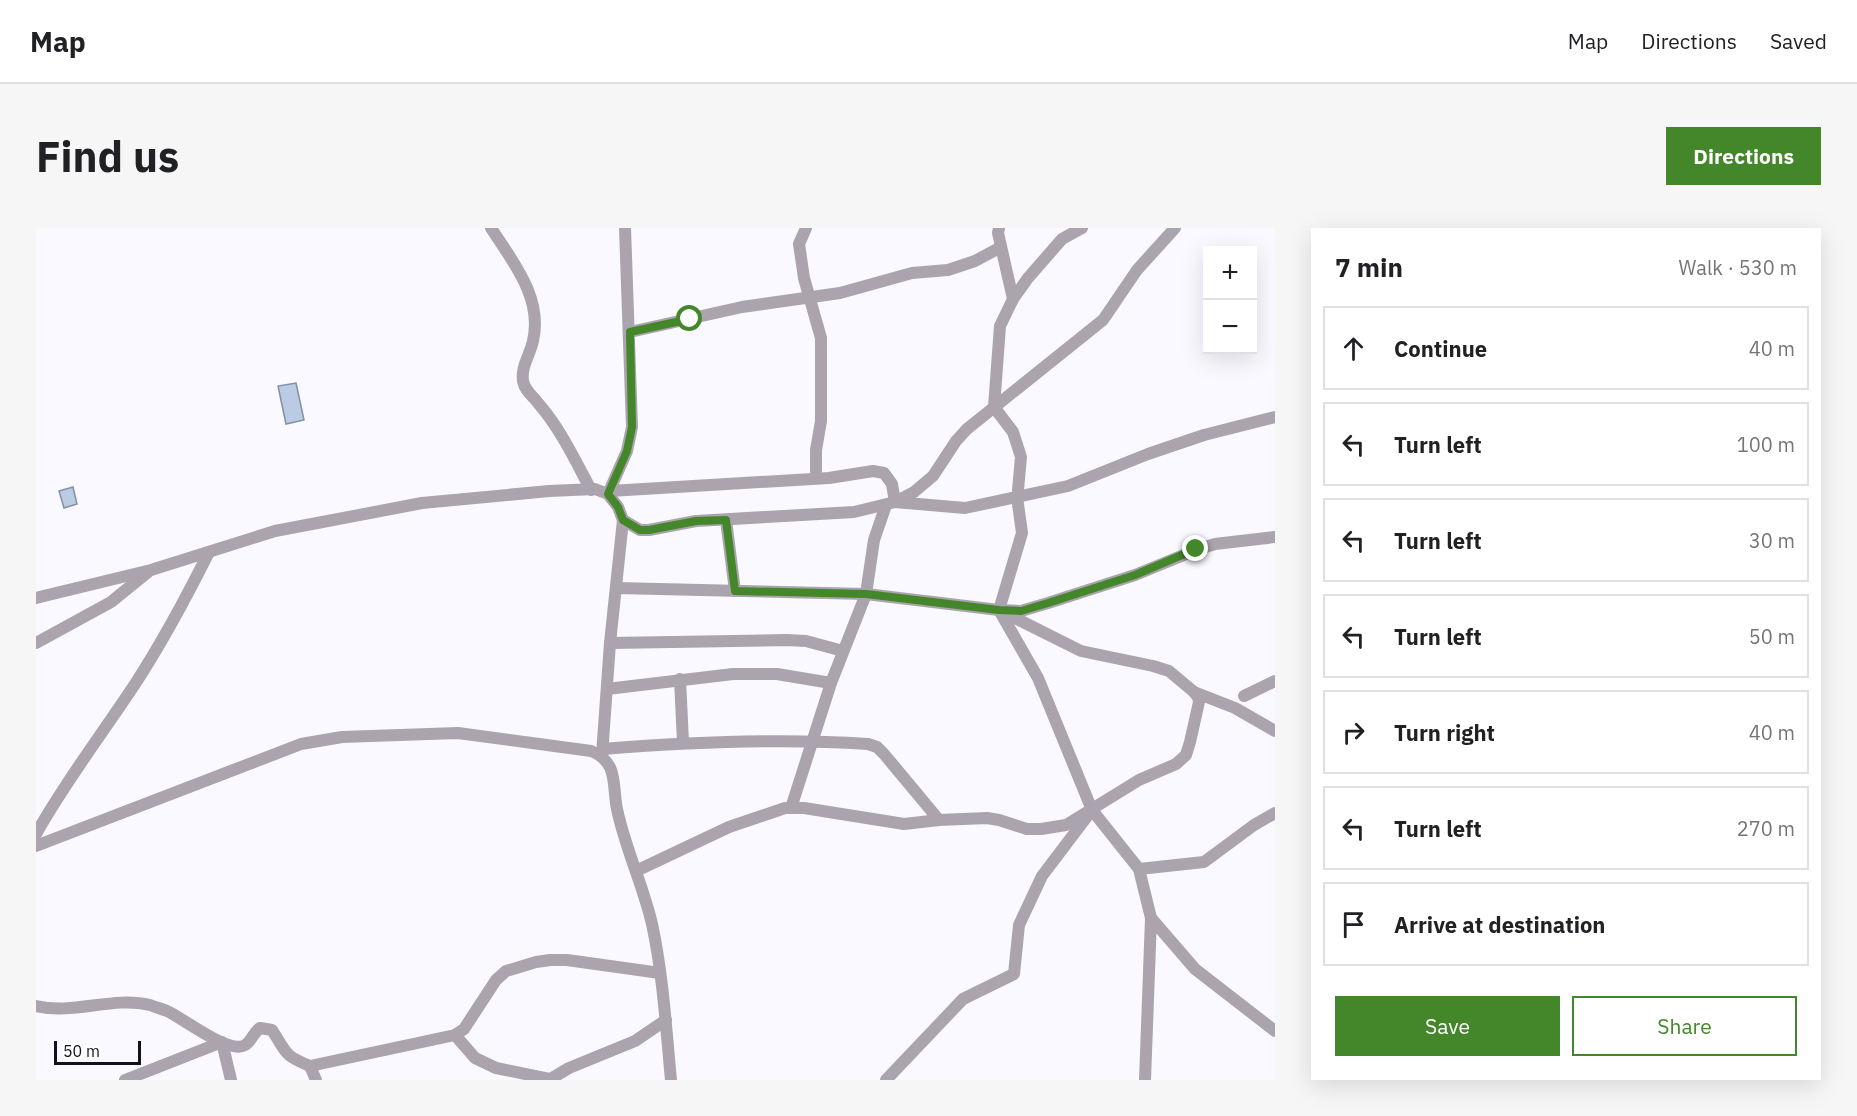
<!DOCTYPE html>
<html lang="en">
<head>
<meta charset="utf-8">
<style>
	:root { --surface:#fff; --page:#f6f6f6; --text:#202124; --muted:#757577; --line:#e0e0e0; --accent:#43872a }
	body { margin:0; font-family:"IBM Plex Sans",sans-serif; background:var(--page); color:var(--text) }
	.controls { position:absolute; right:18px; top:18px; display:grid; overflow:hidden; border-radius:0px; box-shadow:0 6px 24px #0002 }
	.controls button { width:54px; height:54px; display:grid; place-items:center; padding:0; border:0; border-bottom:2px solid var(--line); background:var(--surface); color:var(--text); font:30px sans-serif }
	.scale { position:absolute; left:18px; bottom:15px; width:87px; box-sizing:border-box; padding-left:6px; border:3px solid #13121c; border-top:0; font-size:16px; line-height:21px; white-space:nowrap; color:#13121c; -webkit-text-stroke:4px #fff; paint-order:stroke }
	.stop { position:absolute; width:18px; height:18px; margin:-14px; border:4px solid #43872a; border-radius:50%; background:#fff }
	.stop.end { background:#43872a; border-color:#fff; box-shadow:0 2px 6px #0008 }
	.list { margin:0; padding:0; list-style:none }
	h2 { display:flex; justify-content:space-between; align-items:center; height:78px; margin:0; padding:0 24px; font-size:26px }
	h2 small { font-size:20px; font-weight:400; color:var(--muted) }
	.list li { display:grid; grid-template-columns:39px 1fr auto; gap:18px; align-items:center; box-sizing:border-box; height:84px; margin:0 12px 12px; padding:0 12px; border:2px solid var(--line); border-radius:0px }
	.list b { display:block; font-size:22px; white-space:nowrap }
	.list em { font-size:20px; font-style:normal; color:var(--muted) }
	.actions { display:flex; gap:12px; padding:18px 24px }
	.actions a { flex:1; padding:14px 0; border:2px solid var(--accent); border-radius:0px; text-align:center; font-size:21px; color:var(--accent) }
	.actions .main { background:var(--accent); color:#fff }
	.icon { flex:none; width:33px; height:33px; fill:none; stroke:currentColor; stroke-width:2; stroke-linecap:round; stroke-linejoin:round }
	.map { position:relative; flex:none; width:1239px; height:852px; overflow:hidden; border-radius:0px }
	header { display:flex; align-items:center; gap:36px; box-sizing:border-box; height:84px; padding:0 30px; background:var(--surface); border-bottom:2px solid var(--line) }
	header strong { font-size:28px }
	nav { display:flex; gap:33px; margin-inline-start:auto; font-size:21px }
	.intro { display:flex; align-items:center; justify-content:space-between; box-sizing:border-box; height:144px; padding:0 36px }
	h1 { margin:0; font-size:42px }
	.button { padding:15px 27px; border-radius:0px; background:var(--accent); color:#fff; font-size:21px; font-weight:700 }
	main { display:flex; gap:36px; padding:0 36px }
	aside { flex:1; background:var(--surface); border-radius:0px; box-shadow:0 6px 24px #0002 }
	.map>svg:first-child { display:block }
	.building { fill:#bbcbe3; stroke:#8391a8; stroke-width:1.5 }
	.lines { fill:none; stroke-linecap:round; stroke-linejoin:round }
	.minor { stroke:#aba3ad; stroke-width:12 }
	.route { stroke:#43872a; stroke-width:8 }
</style>
</head>
<body>
<header>
<strong>Map</strong>
<nav><a>Map</a><a>Directions</a><a>Saved</a></nav>
</header>
<div class="intro"><h1>Find us</h1><a class="button">Directions</a></div>
<main>
<div class="map">
<svg width="1239" height="852" viewBox="0 0 1239 852">
	<rect width="100%" height="100%" fill="#f9f9ff"/>
	<g class="building">
		<path d="M260,155L268,192L250,196L242,158Z"/>
		<path d="M37,259L41,276L28,280L23,263Z"/>
	</g>
	<g class="lines">
		<g class="minor">
			<path d="M455,0C477,34 507,70 497,113C494,127 485,138 487,153C489,163 496,167 502,175C524,200 539,232 555,262"/>
			<path d="M770,0L763,16L768,50L785,110V193L780,222V243"/>
			<path d="M963,0L962,5L977,71"/>
			<path d="M594,104L706,79L804,65L876,45L912,42L939,33L965,19"/>
			<path d="M982,262L985,229L977,204L958,179L964,98L977,71L992,50L1026,11L1046,0"/>
			<path d="M574,263L793,250L837,243L848,245L856,256L859,274L929,280L1032,258L1112,226L1168,207L1239,189"/>
			<path d="M572,266L591,223L596,199L589,0"/>
			<path d="M981,269L986,305L963,382L1002,450L1056,582L1103,641L1115,690L1109,852"/>
			<path d="M690,292L699,363"/>
			<path d="M580,360L830,366L963,382L985,383L1012,375L1099,347L1160,322L1179,316L1239,309"/>
			<path d="M0,370L115,342L239,303L386,275L513,263L559,261L572,266L582,279L587,292L604,302H613L660,293L818,284L859,274L878,264L897,248L920,213L931,201L1067,92L1101,42L1139,0"/>
			<path d="M0,415L75,374L112,344"/>
			<path d="M574,415L751,412L770,413L807,423"/>
			<path d="M644,451L647,514"/>
			<path d="M571,461L697,446H741L795,455"/>
			<path d="M1158,464L1199,480L1239,503"/>
			<path d="M1208,468L1239,453"/>
			<path d="M567,521C655,514 744,510 832,516L841,519L848,526L903,592"/>
			<path d="M566,527L574,415L587,292"/>
			<path d="M755,580L795,455L830,366L838,312L850,277"/>
			<path d="M0,606C29,554 66,506 99,456C127,413 150,370 173,324"/>
			<path d="M0,618L265,516L306,509L422,505L555,523C583,534 576,557 581,581C589,620 607,657 616,696C627,747 630,800 635,852"/>
			<path d="M1103,641L1168,634L1218,597L1239,585"/>
			<path d="M600,643L693,599L749,580H768L868,596L903,592L951,590L963,592L991,601H1005L1030,597L1103,552L1140,536L1150,527L1154,514L1163,474L1162,469L1158,464L1133,443L1117,438L1045,423L963,382"/>
			<path d="M1115,690L1159,741L1239,803"/>
			<path d="M0,778C38,787 76,768 114,777C119,779 126,781 131,783C147,790 193,827 209,817C215,814 217,805 224,800L236,802C251,825 247,827 274,838L419,807L428,801L460,752L470,743L500,734L514,732H531L624,745"/>
			<path d="M419,807L439,830L460,840L518,852"/>
			<path d="M274,838L280,852"/>
			<path d="M89,852L186,814L195,852"/>
			<path d="M513,852L533,840L599,813L630,792"/>
			<path d="M850,852L927,771L978,746L983,697L1006,648L1053,586"/>
		</g>
	</g>
	<g class="lines">
		<path class="route" d="M654,91L594,104L596,199L591,223L572,266L582,279L587,292L604,302H613L660,293L690,292L699,363L830,366L963,382L985,383L1012,375L1099,347L1160,321"/>
	</g>
</svg>
<div class="controls">
<button>+</button>
<button>−</button>
</div>
<div class="scale">50 m</div>
<div class="stop" style="left:654px;top:91px"></div>
<div class="stop end" style="left:1160px;top:321px"></div>
</div>
<aside>
<h2>7 min<small>Walk · 530 m</small></h2>
<ul class="list">
<li><svg class="icon" aria-label="ahead" viewBox="0 0 24 24"><path d="M12 20V5M6 11l6-6 6 6"/></svg><div><b>Continue</b></div><em>40 m</em></li>
<li><svg class="icon" aria-label="left" viewBox="0 0 24 24"><path d="M17 20v-9H6M10 6l-5 5 5 5"/></svg><div><b>Turn left</b></div><em>100 m</em></li>
<li><svg class="icon" aria-label="left" viewBox="0 0 24 24"><path d="M17 20v-9H6M10 6l-5 5 5 5"/></svg><div><b>Turn left</b></div><em>30 m</em></li>
<li><svg class="icon" aria-label="left" viewBox="0 0 24 24"><path d="M17 20v-9H6M10 6l-5 5 5 5"/></svg><div><b>Turn left</b></div><em>50 m</em></li>
<li><svg class="icon" aria-label="right" viewBox="0 0 24 24"><path d="M7 20v-9h11M14 6l5 5-5 5"/></svg><div><b>Turn right</b></div><em>40 m</em></li>
<li><svg class="icon" aria-label="left" viewBox="0 0 24 24"><path d="M17 20v-9H6M10 6l-5 5 5 5"/></svg><div><b>Turn left</b></div><em>270 m</em></li>
<li><svg class="icon" aria-label="arrive" viewBox="0 0 24 24"><path d="M6 21V4h12l-3 4 3 4H6"/></svg><div><b>Arrive at destination</b></div></li>
</ul>
<div class="actions"><a class="main">Save</a><a>Share</a></div>
</aside>
</main>
</body>
</html>
